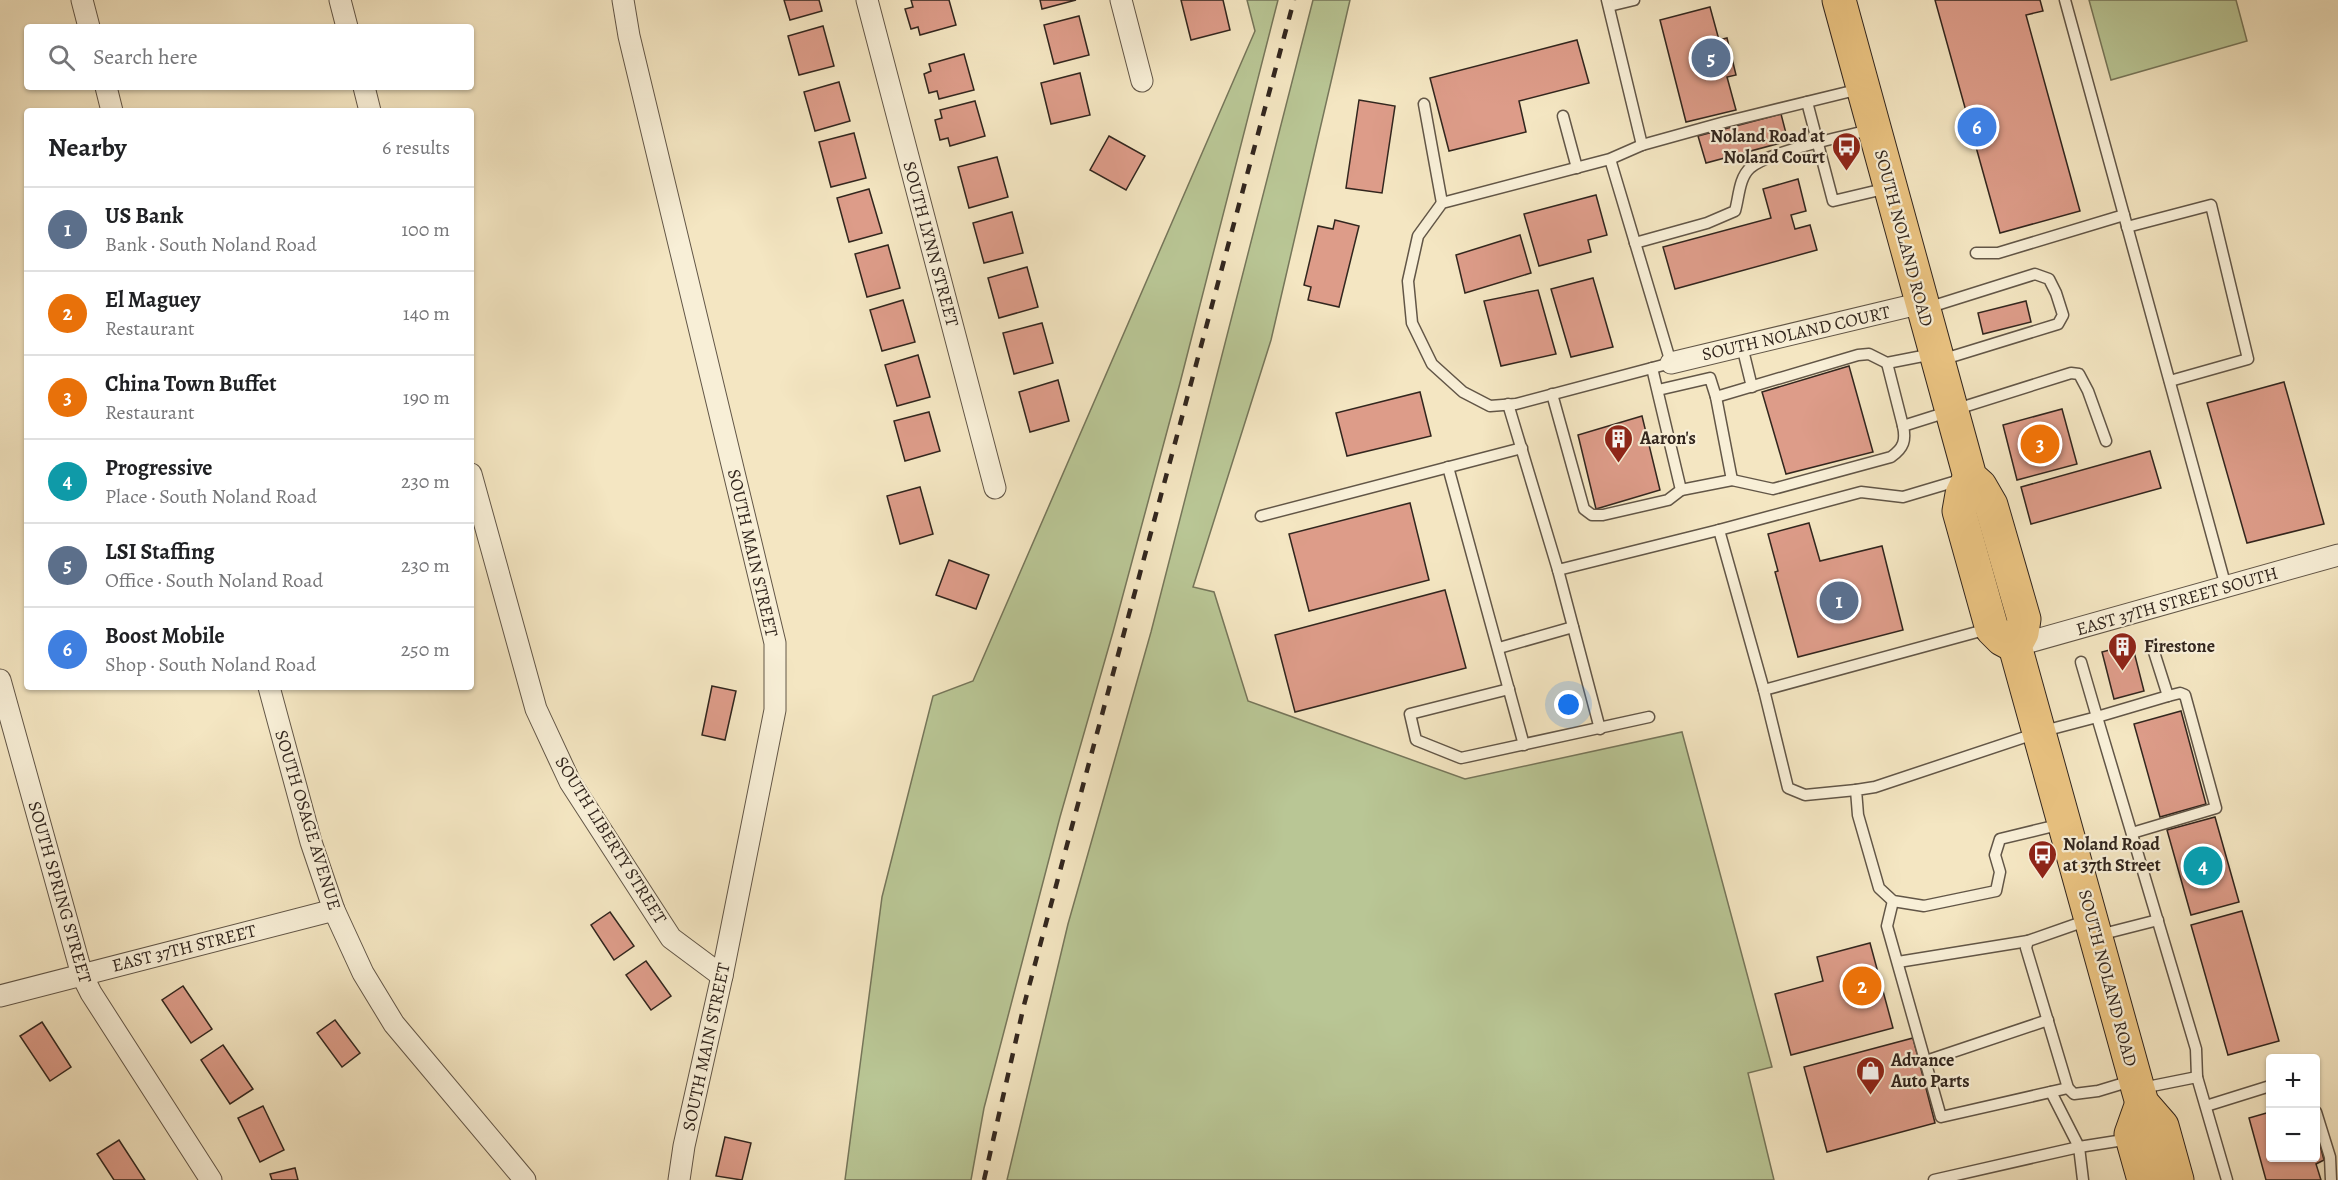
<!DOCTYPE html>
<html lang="en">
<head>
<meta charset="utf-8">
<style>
	:root { --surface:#fff; --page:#f2f2f2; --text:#202124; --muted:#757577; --line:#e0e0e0; --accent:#ea580c }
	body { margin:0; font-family:Alegreya,serif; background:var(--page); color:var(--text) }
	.controls { position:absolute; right:18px; bottom:18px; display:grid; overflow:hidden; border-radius:6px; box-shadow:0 2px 4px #0004 }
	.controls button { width:54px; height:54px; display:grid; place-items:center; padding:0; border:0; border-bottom:2px solid var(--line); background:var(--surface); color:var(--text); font:30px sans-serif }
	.you { position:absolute; left:1569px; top:705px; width:21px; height:21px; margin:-15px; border:4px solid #fff; border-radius:50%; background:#1a73e8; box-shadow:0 0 0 9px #1a73e833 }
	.badge { display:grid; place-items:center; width:39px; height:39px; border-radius:50%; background:var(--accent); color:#fff; font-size:20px; font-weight:700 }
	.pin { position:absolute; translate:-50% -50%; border:3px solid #fff; box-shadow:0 2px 6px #0006 }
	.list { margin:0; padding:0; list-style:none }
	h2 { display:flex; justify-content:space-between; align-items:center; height:78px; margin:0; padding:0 24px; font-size:26px }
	h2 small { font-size:20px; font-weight:400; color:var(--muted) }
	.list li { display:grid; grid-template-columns:39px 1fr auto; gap:18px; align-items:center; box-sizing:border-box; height:84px; padding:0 24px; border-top:2px solid var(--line) }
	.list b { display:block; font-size:22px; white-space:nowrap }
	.list p { margin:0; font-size:20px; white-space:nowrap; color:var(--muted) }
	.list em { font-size:20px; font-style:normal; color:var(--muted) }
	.icon { flex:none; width:33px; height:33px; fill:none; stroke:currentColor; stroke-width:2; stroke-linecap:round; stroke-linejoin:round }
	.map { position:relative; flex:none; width:2338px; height:1180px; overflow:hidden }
	.search { position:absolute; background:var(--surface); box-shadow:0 2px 4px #0004; left:24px; top:24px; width:450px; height:66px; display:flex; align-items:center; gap:15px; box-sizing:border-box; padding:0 21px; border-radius:6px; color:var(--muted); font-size:22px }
	.panel { position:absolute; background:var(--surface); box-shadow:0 2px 4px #0004; left:24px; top:108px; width:450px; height:582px; border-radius:6px }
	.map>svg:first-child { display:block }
	.green { fill:#b9c695; stroke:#76765a; stroke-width:1.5 }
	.building { fill:#dd9c89; stroke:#32261e; stroke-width:1.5 }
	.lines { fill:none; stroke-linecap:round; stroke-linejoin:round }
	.service-casing { stroke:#625647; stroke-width:13 }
	.minor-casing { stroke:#625647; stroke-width:23 }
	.primary-casing { stroke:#32261e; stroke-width:35 }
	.service { stroke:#f8efd7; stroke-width:10 }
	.minor { stroke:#f8efd7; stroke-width:21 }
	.primary { stroke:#eac381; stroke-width:33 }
	.rail { stroke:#32261e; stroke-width:4.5; stroke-dasharray:10 10; stroke-linecap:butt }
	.labels { text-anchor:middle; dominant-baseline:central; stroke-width:4.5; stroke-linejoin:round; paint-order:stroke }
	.poi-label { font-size:18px; font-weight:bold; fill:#32261e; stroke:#f8efd7; text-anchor:start }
	.street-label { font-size:18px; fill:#32261e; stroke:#f8efd7 }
</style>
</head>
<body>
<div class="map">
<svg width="2338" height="1180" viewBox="0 0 2338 1180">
	<rect width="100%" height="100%" fill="#f4e6c2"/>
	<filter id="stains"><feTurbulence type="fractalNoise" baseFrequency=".00333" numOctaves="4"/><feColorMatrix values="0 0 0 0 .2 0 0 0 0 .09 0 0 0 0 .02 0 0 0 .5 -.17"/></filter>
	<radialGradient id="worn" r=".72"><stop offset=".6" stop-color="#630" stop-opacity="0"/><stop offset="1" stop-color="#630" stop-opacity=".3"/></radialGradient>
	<g class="green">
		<path d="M1247,0H1278L1180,383L1113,632L1060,817L984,1108L971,1180H845L882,897L933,696L973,681L1255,31Z"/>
		<path d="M1313,0H1350L1271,340L1193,587L1214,592L1248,701L1465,779L1682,732L1772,1067L1748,1073L1774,1180H1007L1068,924L1151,632Z"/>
		<path d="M2089,0H2236L2247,41L2111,80Z"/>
	</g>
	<g class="building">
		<path d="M784,0H819L822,11L790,20Z"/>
		<path d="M911,0H949L956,25L920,35L918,27L911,29L905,9L913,7Z"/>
		<path d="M1040,0H1076L1042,9Z"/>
		<path d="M1181,0H1223L1230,30L1191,40Z"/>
		<path d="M1935,0H2040L2043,11L2026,15L2080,211L2000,233Z"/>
		<path d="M1710,7L1719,40L1727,38L1736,75L1727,77L1736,110L1686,122L1660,20Z"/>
		<path d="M1079,16L1089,55L1054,64L1044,25Z"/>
		<path d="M823,26L834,66L799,75L788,36Z"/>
		<path d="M1577,40L1589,83L1519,101L1526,132L1449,151L1430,78Z"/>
		<path d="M964,54L974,90L939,99L937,91L929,93L924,74L931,71L929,64Z"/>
		<path d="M1080,73L1090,115L1051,124L1041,83Z"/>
		<path d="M839,82L850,121L815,131L804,92Z"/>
		<path d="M1359,100L1395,106L1382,193L1346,188Z"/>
		<path d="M975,101L985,136L950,146L948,138L940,140L935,120L942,118L940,110Z"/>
		<path d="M1781,114L1788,141L1706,163L1698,136Z"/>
		<path d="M854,133L866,178L831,187L819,142Z"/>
		<path d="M1109,136L1145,156L1126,190L1090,170Z"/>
		<path d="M997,157L1008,197L969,208L958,167Z"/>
		<path d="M1798,179L1806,211L1791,215L1795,229L1810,225L1817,250L1675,289L1663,247L1771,218L1763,189Z"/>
		<path d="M869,189L882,233L849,242L837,198Z"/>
		<path d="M1596,195L1607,235L1588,240L1591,252L1539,266L1524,214Z"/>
		<path d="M1012,212L1023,253L984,263L973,223Z"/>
		<path d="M1335,220L1359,226L1339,307L1308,300L1311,287L1304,285L1318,226L1333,229Z"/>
		<path d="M1520,235L1531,273L1465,293L1456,255Z"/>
		<path d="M888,245L900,288L867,297L855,254Z"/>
		<path d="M1027,267L1038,307L999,318L988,278Z"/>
		<path d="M1593,278L1613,347L1571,357L1551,289Z"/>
		<path d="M1538,290L1556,354L1501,366L1484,301Z"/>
		<path d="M903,300L915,342L882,351L870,310Z"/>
		<path d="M2026,301L2031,322L1983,334L1978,313Z"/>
		<path d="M1042,323L1053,363L1014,374L1003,333Z"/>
		<path d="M918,355L930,397L897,406L885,365Z"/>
		<path d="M1849,366L1873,452L1786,474L1762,392Z"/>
		<path d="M1058,380L1069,421L1030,432L1019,392Z"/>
		<path d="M2284,382L2324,524L2247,543L2207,403Z"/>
		<path d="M1420,392L1431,436L1347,456L1336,413Z"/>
		<path d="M2062,409L2077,464L2017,480L2003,425Z"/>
		<path d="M929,412L940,451L905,461L894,421Z"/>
		<path d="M1642,416L1660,490L1596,509L1578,435Z"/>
		<path d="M2150,451L2161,488L2031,524L2021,487Z"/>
		<path d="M920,487L933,534L900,544L887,496Z"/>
		<path d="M1410,503L1429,580L1309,611L1289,534Z"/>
		<path d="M1809,523L1820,561L1882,546L1903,630L1798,657L1775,572L1778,571L1768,534Z"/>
		<path d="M949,560L989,575L976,609L936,595Z"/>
		<path d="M1445,590L1466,668L1295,712L1275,635Z"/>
		<path d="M2132,644L2144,691L2114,699L2102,652Z"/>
		<path d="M712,686L736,691L725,740L702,735Z"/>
		<path d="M2181,711L2206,804L2160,817L2134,724Z"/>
		<path d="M2215,817L2239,902L2191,915L2167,830Z"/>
		<path d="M2242,911L2279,1041L2228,1055L2191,925Z"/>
		<path d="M610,912L634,946L614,960L591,925Z"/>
		<path d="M1870,943L1893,1028L1791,1055L1775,994L1823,981L1817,957Z"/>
		<path d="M646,961L671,996L651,1010L626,975Z"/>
		<path d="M183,986L212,1029L191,1043L162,1000Z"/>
		<path d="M335,1020L360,1053L342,1067L317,1033Z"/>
		<path d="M42,1022L71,1067L50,1081L20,1036Z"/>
		<path d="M1913,1038L1935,1123L1827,1152L1804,1067Z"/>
		<path d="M223,1045L253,1089L230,1104L201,1060Z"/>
		<path d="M263,1106L284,1150L260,1162L238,1118Z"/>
		<path d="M2270,1112V1158H2316V1137H2318L2324,1160L2316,1164L2321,1180H2266L2249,1118Z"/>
		<path d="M725,1137L751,1143L742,1180L716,1176Z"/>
		<path d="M119,1140L145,1180H114L97,1154Z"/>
		<path d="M295,1168L298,1180H272L270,1174Z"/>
	</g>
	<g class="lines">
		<defs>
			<g id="service">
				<path d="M1607,0L1642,145"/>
				<path d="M2065,0L2226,587"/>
				<path d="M1609,6L1634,0"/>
				<path d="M1807,102L1833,201L1888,188"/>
				<path d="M1424,104L1442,203"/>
				<path d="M1563,116L1577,168"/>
				<path d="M1610,159L1671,363L1516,404L1490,406L1463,392L1432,364L1412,323L1408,281L1418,236L1442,203L1610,159L1642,145L1725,122L1860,89"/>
				<path d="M2127,227L2211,205L2248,359L2170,381"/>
				<path d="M1635,243L1707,223L1735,211C1739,197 1739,178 1750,168C1770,151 1842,137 1870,130"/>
				<path d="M1976,253H1998L2124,215"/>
				<path d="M1927,308L2035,274L2049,279L2056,293L2063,315L2058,324L1941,360"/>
				<path d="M1742,346L1752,387"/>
				<path d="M1887,363L1903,426L2071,373L2079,374L2088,391L2106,441"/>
				<path d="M1658,390L1710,378L1716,397L1858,355L1869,354L1887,363L1933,354"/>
				<path d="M1552,394L1584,509L1592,515H1603L1668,500L1681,490L1652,368"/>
				<path d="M1716,397L1732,480"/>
				<path d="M1508,404L1558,570L1719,530"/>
				<path d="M1448,467L1524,745"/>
				<path d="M1960,480L1903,497L1861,492L1719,530L1764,690L1988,629"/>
				<path d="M1681,490L1732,480L1773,489L1891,457C1904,448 1906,440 1903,426"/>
				<path d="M1261,516L1522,448"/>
				<path d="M1558,570L1600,729"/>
				<path d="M1499,648L1573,627"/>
				<path d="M2081,662L2097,717L2168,696L2154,652"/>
				<path d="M1509,689L1410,714L1416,740L1461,758L1649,717"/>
				<path d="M1764,690L1788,788L1805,795L1856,790"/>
				<path d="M2062,824L2000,839L1995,855L2000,872L1996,891L1924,906L1893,901L1879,888L1858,815L1856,790L1875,787L2040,732L2097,717L2196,1049L2197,1077"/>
				<path d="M2132,833L2216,808L2185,695L2180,693L2168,696"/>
				<path d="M1893,901L1887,926L1941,1117L2068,1088"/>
				<path d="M2088,920L2028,941L2026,948L2068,1088L2074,1094L2098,1091L2131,1081"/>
				<path d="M2099,935L2158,920"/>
				<path d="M1898,962L2028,941"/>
				<path d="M1926,1061L2048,1020"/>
				<path d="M2142,1088L2197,1077L2227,1180"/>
				<path d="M2051,1092L2079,1147L2130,1139"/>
				<path d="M2206,1106L2270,1086"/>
				<path d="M2316,1112L2330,1157L2331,1180"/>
				<path d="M1934,1180L2079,1147L2083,1180"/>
			</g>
			<g id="minor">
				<path d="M82,0L89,27"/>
				<path d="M340,0L347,27"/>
				<path d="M623,0L629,36L775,643V710L722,976L684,1146L679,1180"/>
				<path d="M867,0L995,488"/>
				<path d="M1121,0L1142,81"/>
				<path d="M106,87L112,111"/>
				<path d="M364,87L370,111"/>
				<path d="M1671,363L1922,303"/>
				<path d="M471,474L536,709L570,782L671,938L722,976"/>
				<path d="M2015,646L2338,555"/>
				<path d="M0,680L82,975L91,993L211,1180"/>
				<path d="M269,687L311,842L334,910L363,973L394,1024L525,1180"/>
				<path d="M0,996L334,910"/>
			</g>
			<g id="primary">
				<path d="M1839,0L1970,477L1980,486L1991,505L2024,619L2022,633L2015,646L2138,1089L2142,1103L2162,1126L2177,1180"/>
				<path d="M1970,477L1962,494L1959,511L1992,629L2002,639L2015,646"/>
				<path d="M2142,1103L2131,1134L2144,1180"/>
			</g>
		</defs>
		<use href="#service" class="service-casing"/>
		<use href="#minor" class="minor-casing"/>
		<use href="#primary" class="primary-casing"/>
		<use href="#service" class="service"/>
		<use href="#minor" class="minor"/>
		<use href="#primary" class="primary"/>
		<path class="rail" d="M984,1180L1024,1005L1294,0"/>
	</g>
	<defs>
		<symbol id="bus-pin" viewBox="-11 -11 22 30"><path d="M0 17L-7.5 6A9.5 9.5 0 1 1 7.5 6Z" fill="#8f2418" stroke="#f8efd7"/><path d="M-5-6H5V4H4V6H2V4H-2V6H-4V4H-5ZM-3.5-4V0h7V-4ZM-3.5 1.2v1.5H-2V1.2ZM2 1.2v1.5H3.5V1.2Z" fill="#fff"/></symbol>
		<symbol id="building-pin" viewBox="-11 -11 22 30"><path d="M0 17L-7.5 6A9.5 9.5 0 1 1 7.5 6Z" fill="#8f2418" stroke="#f8efd7"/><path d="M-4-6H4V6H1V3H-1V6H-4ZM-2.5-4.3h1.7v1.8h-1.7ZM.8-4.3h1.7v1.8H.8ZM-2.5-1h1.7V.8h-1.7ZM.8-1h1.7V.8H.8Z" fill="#fff"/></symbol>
		<symbol id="shop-pin" viewBox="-11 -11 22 30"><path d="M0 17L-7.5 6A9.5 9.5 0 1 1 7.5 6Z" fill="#8f2418" stroke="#f8efd7"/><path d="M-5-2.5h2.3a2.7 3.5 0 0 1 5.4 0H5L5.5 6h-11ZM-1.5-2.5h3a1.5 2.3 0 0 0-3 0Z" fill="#fff"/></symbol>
	</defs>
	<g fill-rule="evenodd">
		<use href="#bus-pin" x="1830" y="130" width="33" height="45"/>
		<use href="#building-pin" x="1602" y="422" width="33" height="45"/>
		<use href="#building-pin" x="2106" y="630" width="33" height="45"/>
		<use href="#bus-pin" x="2026" y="838" width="33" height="45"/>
		<use href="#shop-pin" x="1854" y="1054" width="33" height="45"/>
	</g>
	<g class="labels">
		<g class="poi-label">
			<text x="1825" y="136" text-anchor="end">Noland Road at<tspan x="1825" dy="21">Noland Court</tspan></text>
			<text x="1640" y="438">Aaron's</text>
			<text x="2144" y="646">Firestone</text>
			<text x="2063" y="844">Noland Road<tspan x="2063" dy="21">at 37th Street</tspan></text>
			<text x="1891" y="1060">Advance<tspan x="1891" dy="21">Auto Parts</tspan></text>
		</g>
		<g class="street-label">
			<text transform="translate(1904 238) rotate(75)">SOUTH NOLAND ROAD</text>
			<text transform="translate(931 244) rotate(75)">SOUTH LYNN STREET</text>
			<text transform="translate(1796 333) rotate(-13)">SOUTH NOLAND COURT</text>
			<text transform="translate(753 553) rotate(77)">SOUTH MAIN STREET</text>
			<text transform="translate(2177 601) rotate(-16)">EAST 37TH STREET SOUTH</text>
			<text transform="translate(308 820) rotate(73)">SOUTH OSAGE AVENUE</text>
			<text transform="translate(611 840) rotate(58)">SOUTH LIBERTY STREET</text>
			<text transform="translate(60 892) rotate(74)">SOUTH SPRING STREET</text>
			<text transform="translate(184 948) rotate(-14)">EAST 37TH STREET</text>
			<text transform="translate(2108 978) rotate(75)">SOUTH NOLAND ROAD</text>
			<text transform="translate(706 1047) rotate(-78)">SOUTH MAIN STREET</text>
		</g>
	</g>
	<rect width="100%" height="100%" filter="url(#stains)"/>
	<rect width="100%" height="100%" fill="url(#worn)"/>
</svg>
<div class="controls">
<button>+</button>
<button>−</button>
</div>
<div class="you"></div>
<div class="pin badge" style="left:1839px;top:601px;background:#5c6f8a">1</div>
<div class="pin badge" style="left:1862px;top:986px;background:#e8710a">2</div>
<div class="pin badge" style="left:2040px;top:444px;background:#e8710a">3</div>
<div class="pin badge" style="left:2203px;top:866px;background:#0f9aa8">4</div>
<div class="pin badge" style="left:1711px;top:58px;background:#5c6f8a">5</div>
<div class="pin badge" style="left:1977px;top:127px;background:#3f7fe0">6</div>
<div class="search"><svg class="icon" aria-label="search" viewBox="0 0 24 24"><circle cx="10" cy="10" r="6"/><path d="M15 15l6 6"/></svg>Search here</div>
<section class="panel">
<h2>Nearby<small>6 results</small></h2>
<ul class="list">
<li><span class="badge" style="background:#5c6f8a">1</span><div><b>US Bank</b><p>Bank · South Noland Road</p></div><em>100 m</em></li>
<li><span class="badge" style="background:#e8710a">2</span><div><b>El Maguey</b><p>Restaurant</p></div><em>140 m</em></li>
<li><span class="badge" style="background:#e8710a">3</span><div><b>China Town Buffet</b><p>Restaurant</p></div><em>190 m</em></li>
<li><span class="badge" style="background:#0f9aa8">4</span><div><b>Progressive</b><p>Place · South Noland Road</p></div><em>230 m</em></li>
<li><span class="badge" style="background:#5c6f8a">5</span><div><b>LSI Staffing</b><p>Office · South Noland Road</p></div><em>230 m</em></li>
<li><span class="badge" style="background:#3f7fe0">6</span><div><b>Boost Mobile</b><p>Shop · South Noland Road</p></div><em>250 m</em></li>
</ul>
</section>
</div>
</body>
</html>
